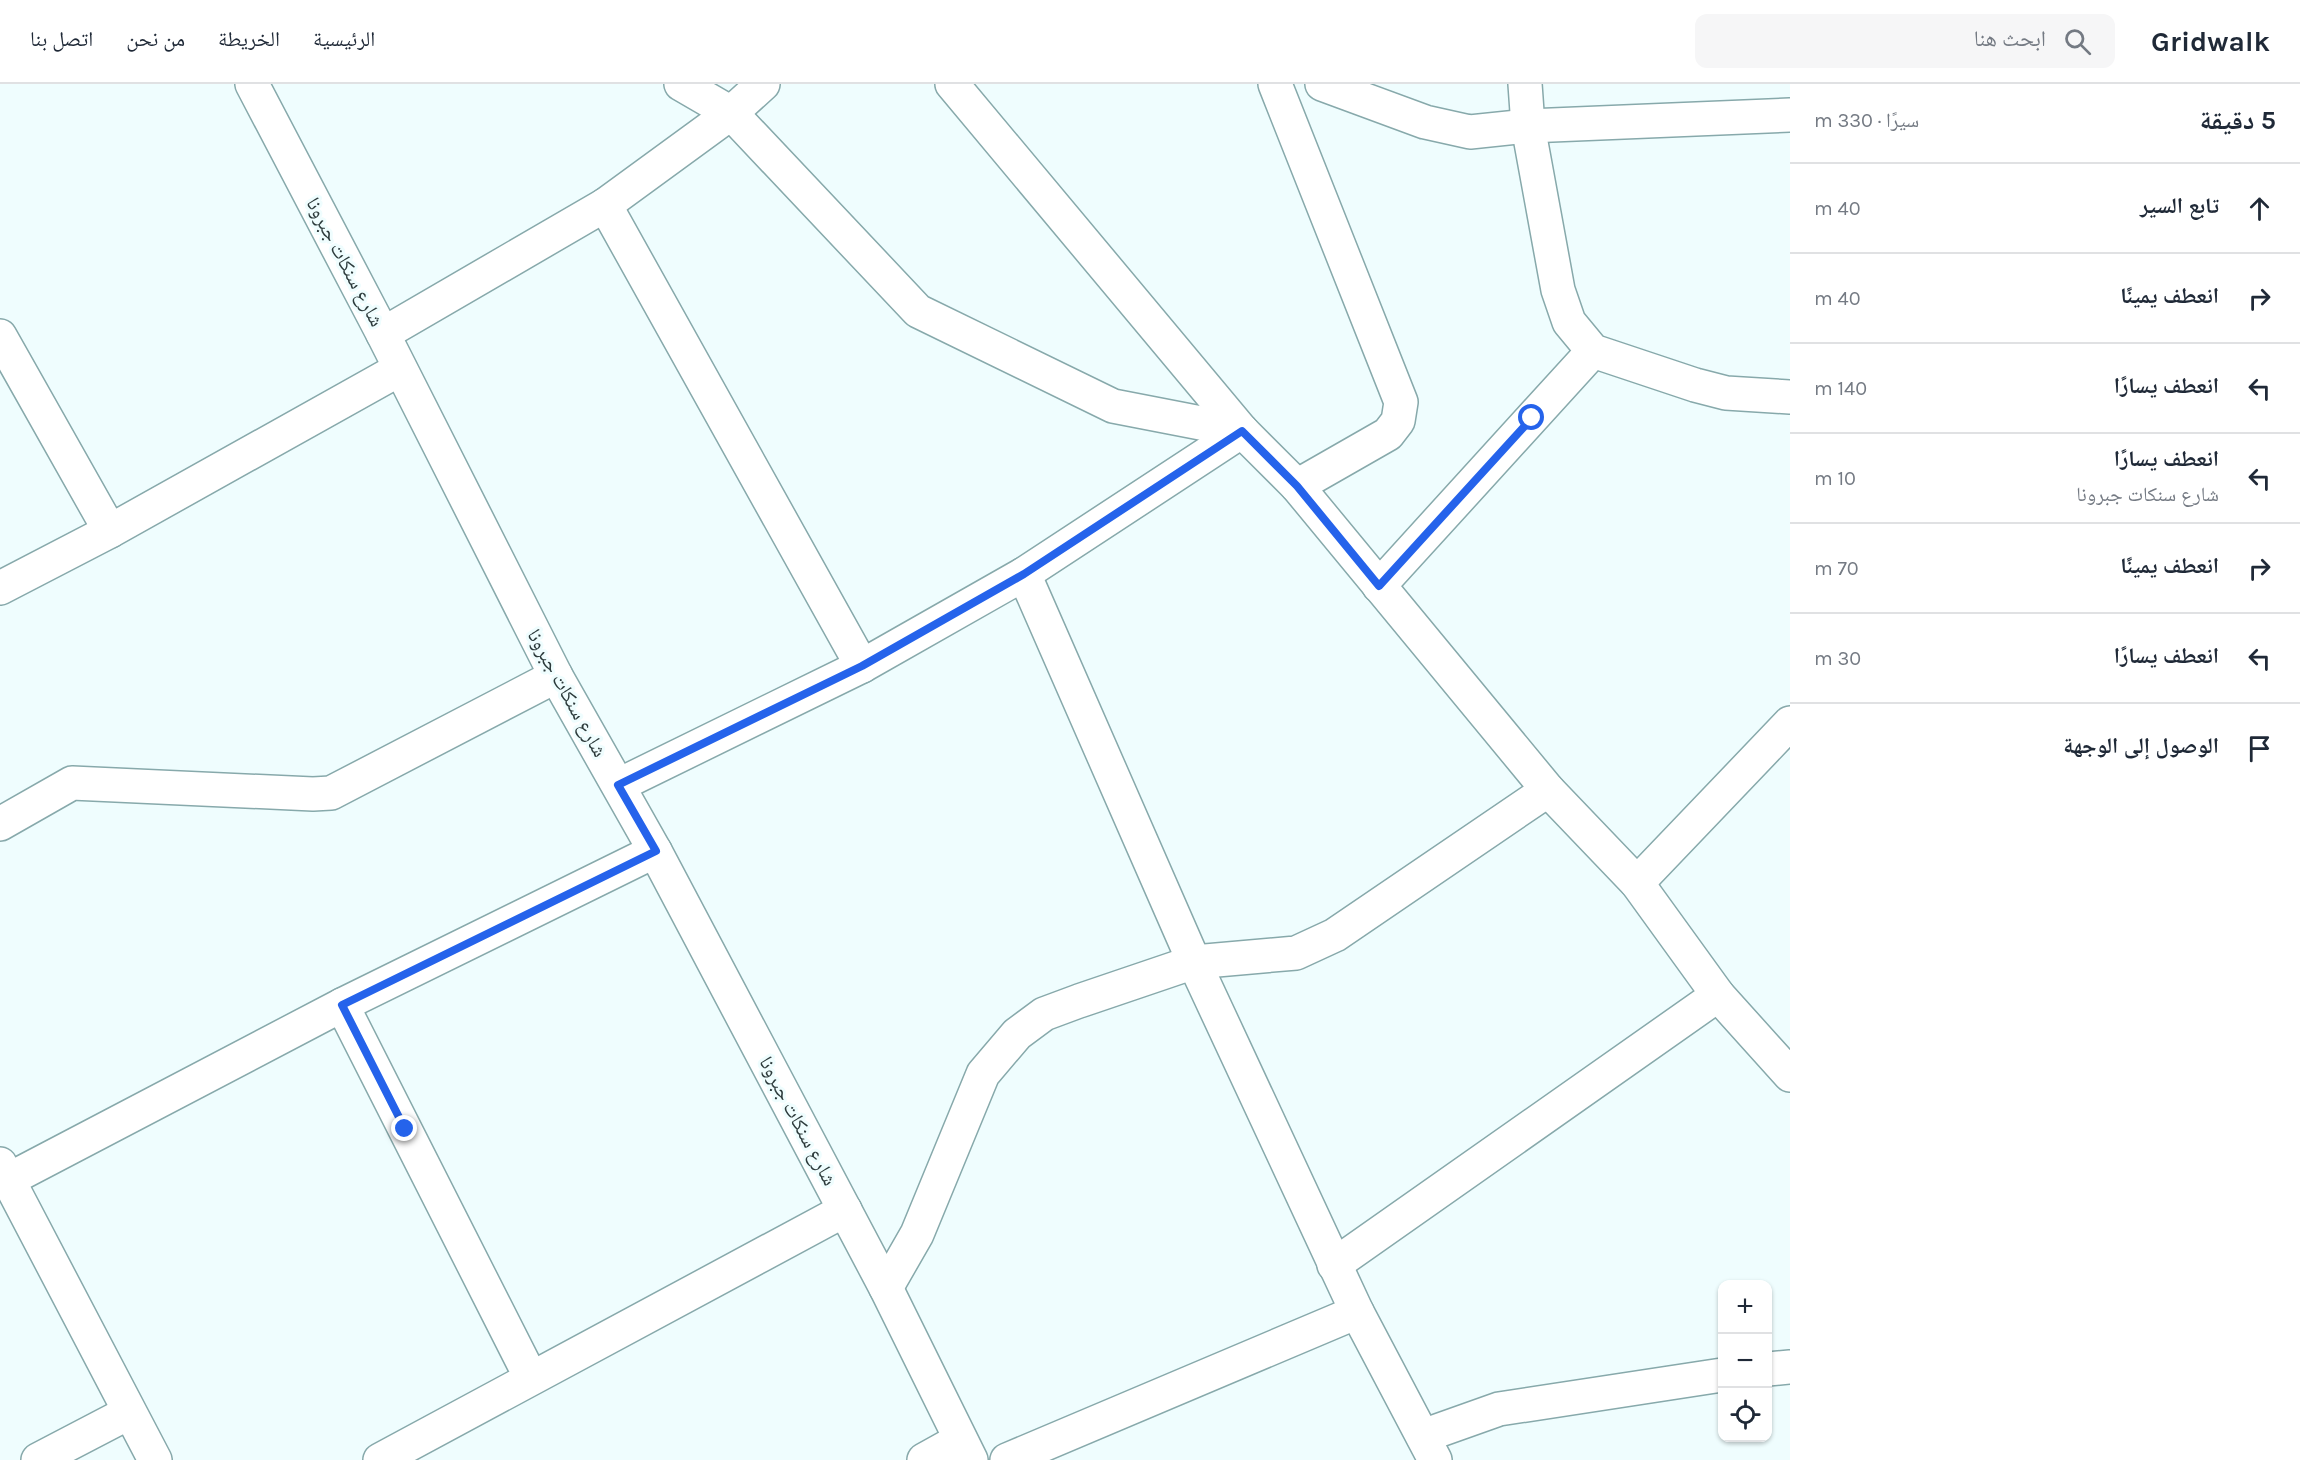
<!DOCTYPE html>
<html lang="ar">
<head>
<meta charset="utf-8">
<style>
	:root { --surface:#fff; --page:#f6f6f7; --text:#1f2937; --muted:#747a83; --line:#e0e1e3 }
	body { margin:0; font-family:Karla,"Noto Naskh Arabic",sans-serif; background:var(--page); color:var(--text); direction:rtl }
	.controls { position:absolute; right:18px; bottom:18px; display:grid; overflow:hidden; border-radius:12px; box-shadow:0 2px 4px #0004 }
	.controls button { width:54px; height:54px; display:grid; place-items:center; padding:0; border:0; border-bottom:2px solid var(--line); background:var(--surface); color:var(--text); font:30px sans-serif }
	.stop { position:absolute; width:18px; height:18px; margin:-14px; border:4px solid #2563eb; border-radius:50%; background:#fff }
	.stop.end { background:#2563eb; border-color:#fff; box-shadow:0 2px 6px #0008 }
	.list { margin:0; padding:0; list-style:none }
	h2 { display:flex; justify-content:space-between; align-items:center; height:78px; margin:0; padding:0 24px; font-size:26px }
	h2 small { font-size:20px; font-weight:400; color:var(--muted) }
	.list li { display:grid; grid-template-columns:39px 1fr auto; gap:18px; align-items:center; box-sizing:border-box; height:90px; padding:0 24px; border-top:2px solid var(--line) }
	.list b { display:block; font-size:22px; white-space:nowrap }
	.list p { margin:0; font-size:20px; white-space:nowrap; color:var(--muted) }
	.list em { font-size:20px; font-style:normal; color:var(--muted) }
	.icon { flex:none; width:33px; height:33px; fill:none; stroke:currentColor; stroke-width:2; stroke-linecap:round; stroke-linejoin:round }
	.map { position:relative; flex:none; width:1790px; height:1376px; overflow:hidden; direction:ltr }
	header { display:flex; align-items:center; gap:36px; box-sizing:border-box; height:84px; padding:0 30px; background:var(--surface); border-bottom:2px solid var(--line) }
	header strong { font-size:28px }
	nav { display:flex; gap:33px; margin-inline-start:auto; font-size:21px }
	.search { width:420px; height:54px; background:var(--page); display:flex; align-items:center; gap:15px; box-sizing:border-box; padding:0 21px; border-radius:12px; color:var(--muted); font-size:22px }
	main { display:flex }
	aside { flex:1; background:var(--surface) }
	.map>svg:first-child { display:block }
	.lines { fill:none; stroke-linecap:round; stroke-linejoin:round }
	.street-casing { stroke:#87a9ab; stroke-width:36 }
	.street { stroke:#fff; stroke-width:33 }
	.route { stroke:#2563eb; stroke-width:8 }
	.labels { text-anchor:middle; dominant-baseline:central; stroke-width:6; stroke-linejoin:round; paint-order:stroke }
	.street-label { font-size:20px; fill:#2c3a3b; stroke:#effdfe }
</style>
</head>
<body>
<header>
<strong>Gridwalk</strong>
<div class="search"><svg class="icon" aria-label="search" viewBox="0 0 24 24"><circle cx="10" cy="10" r="6"/><path d="M15 15l6 6"/></svg>ابحث هنا</div>
<nav><a>الرئيسية</a><a>الخريطة</a><a>من نحن</a><a>اتصل بنا</a></nav>
</header>
<main>
<aside>
<h2>5 دقيقة<small>سيرًا · 330 m</small></h2>
<ul class="list">
<li><svg class="icon" aria-label="ahead" viewBox="0 0 24 24"><path d="M12 20V5M6 11l6-6 6 6"/></svg><div><b>تابع السير</b></div><em>40 m</em></li>
<li><svg class="icon" aria-label="right" viewBox="0 0 24 24"><path d="M7 20v-9h11M14 6l5 5-5 5"/></svg><div><b>انعطف يمينًا</b></div><em>40 m</em></li>
<li><svg class="icon" aria-label="left" viewBox="0 0 24 24"><path d="M17 20v-9H6M10 6l-5 5 5 5"/></svg><div><b>انعطف يسارًا</b></div><em>140 m</em></li>
<li><svg class="icon" aria-label="left" viewBox="0 0 24 24"><path d="M17 20v-9H6M10 6l-5 5 5 5"/></svg><div><b>انعطف يسارًا</b><p>شارع سنكات جبرونا</p></div><em>10 m</em></li>
<li><svg class="icon" aria-label="right" viewBox="0 0 24 24"><path d="M7 20v-9h11M14 6l5 5-5 5"/></svg><div><b>انعطف يمينًا</b></div><em>70 m</em></li>
<li><svg class="icon" aria-label="left" viewBox="0 0 24 24"><path d="M17 20v-9H6M10 6l-5 5 5 5"/></svg><div><b>انعطف يسارًا</b></div><em>30 m</em></li>
<li><svg class="icon" aria-label="arrive" viewBox="0 0 24 24"><path d="M6 21V4h12l-3 4 3 4H6"/></svg><div><b>الوصول إلى الوجهة</b></div></li>
</ul>
</aside>
<div class="map">
<svg width="1790" height="1376" viewBox="0 0 1790 1376">
	<rect width="100%" height="100%" fill="#effdfe"/>
	<g class="lines">
		<defs>
			<g id="street">
				<path d="M252,0L383,250L556,592L655,767L886,1204L971,1376"/>
				<path d="M681,0L731,29L918,227L1113,322L1242,347"/>
				<path d="M952,0L1242,347L1297,402L1548,706L1637,799L1718,911L1790,991"/>
				<path d="M1275,0L1401,318L1398,337L1388,350L1297,402"/>
				<path d="M1322,0L1425,38L1470,48L1528,42L1790,31"/>
				<path d="M1525,0L1528,42L1558,206L1569,238L1593,267L1695,301L1726,309L1790,313"/>
				<path d="M605,121L862,582"/>
				<path d="M383,250L605,121L731,29L763,0"/>
				<path d="M0,252L110,447"/>
				<path d="M1024,490L1194,878L1357,1228L1435,1376"/>
				<path d="M1379,502L1593,267"/>
				<path d="M0,504L110,447L400,285"/>
				<path d="M619,701L862,582L1024,490L1242,347"/>
				<path d="M0,740L72,699L313,710L331,709L556,592"/>
				<path d="M1637,799L1790,639"/>
				<path d="M342,921L531,1294"/>
				<path d="M0,1080L155,1376"/>
				<path d="M8,1096L342,921L655,767"/>
				<path d="M1334,1181L1718,911"/>
				<path d="M886,1204L917,1150L983,990L1017,950L1044,930L1079,917L1194,878L1296,869L1335,851L1548,706"/>
				<path d="M1768,1285L1790,1283"/>
				<path d="M1423,1352L1499,1325L1722,1291"/>
				<path d="M38,1376L128,1329"/>
				<path d="M380,1376L845,1126"/>
				<path d="M924,1376L960,1356"/>
				<path d="M1007,1376L1357,1228"/>
			</g>
		</defs>
		<use href="#street" class="street-casing"/>
		<use href="#street" class="street"/>
	</g>
	<g class="lines">
		<path class="route" d="M405,1045L342,921L656,767L618,701L862,582L1024,490L1242,347L1297,402L1379,502L1532,334"/>
	</g>
	<g class="labels">
		<g class="street-label">
			<text transform="translate(345 178) rotate(62)">شارع سنكات جبرونا</text>
			<text transform="translate(567 609) rotate(61)">شارع سنكات جبرونا</text>
			<text transform="translate(798 1037) rotate(62)">شارع سنكات جبرونا</text>
		</g>
	</g>
</svg>
<div class="controls">
<button>+</button>
<button>−</button>
<button><svg class="icon" aria-label="locate" viewBox="0 0 24 24"><circle cx="12" cy="12" r="6"/><path d="M12 2v4M12 18v4M2 12h4M18 12h4"/></svg></button>
</div>
<div class="stop" style="left:1532px;top:334px"></div>
<div class="stop end" style="left:405px;top:1045px"></div>
</div>
</main>
</body>
</html>
